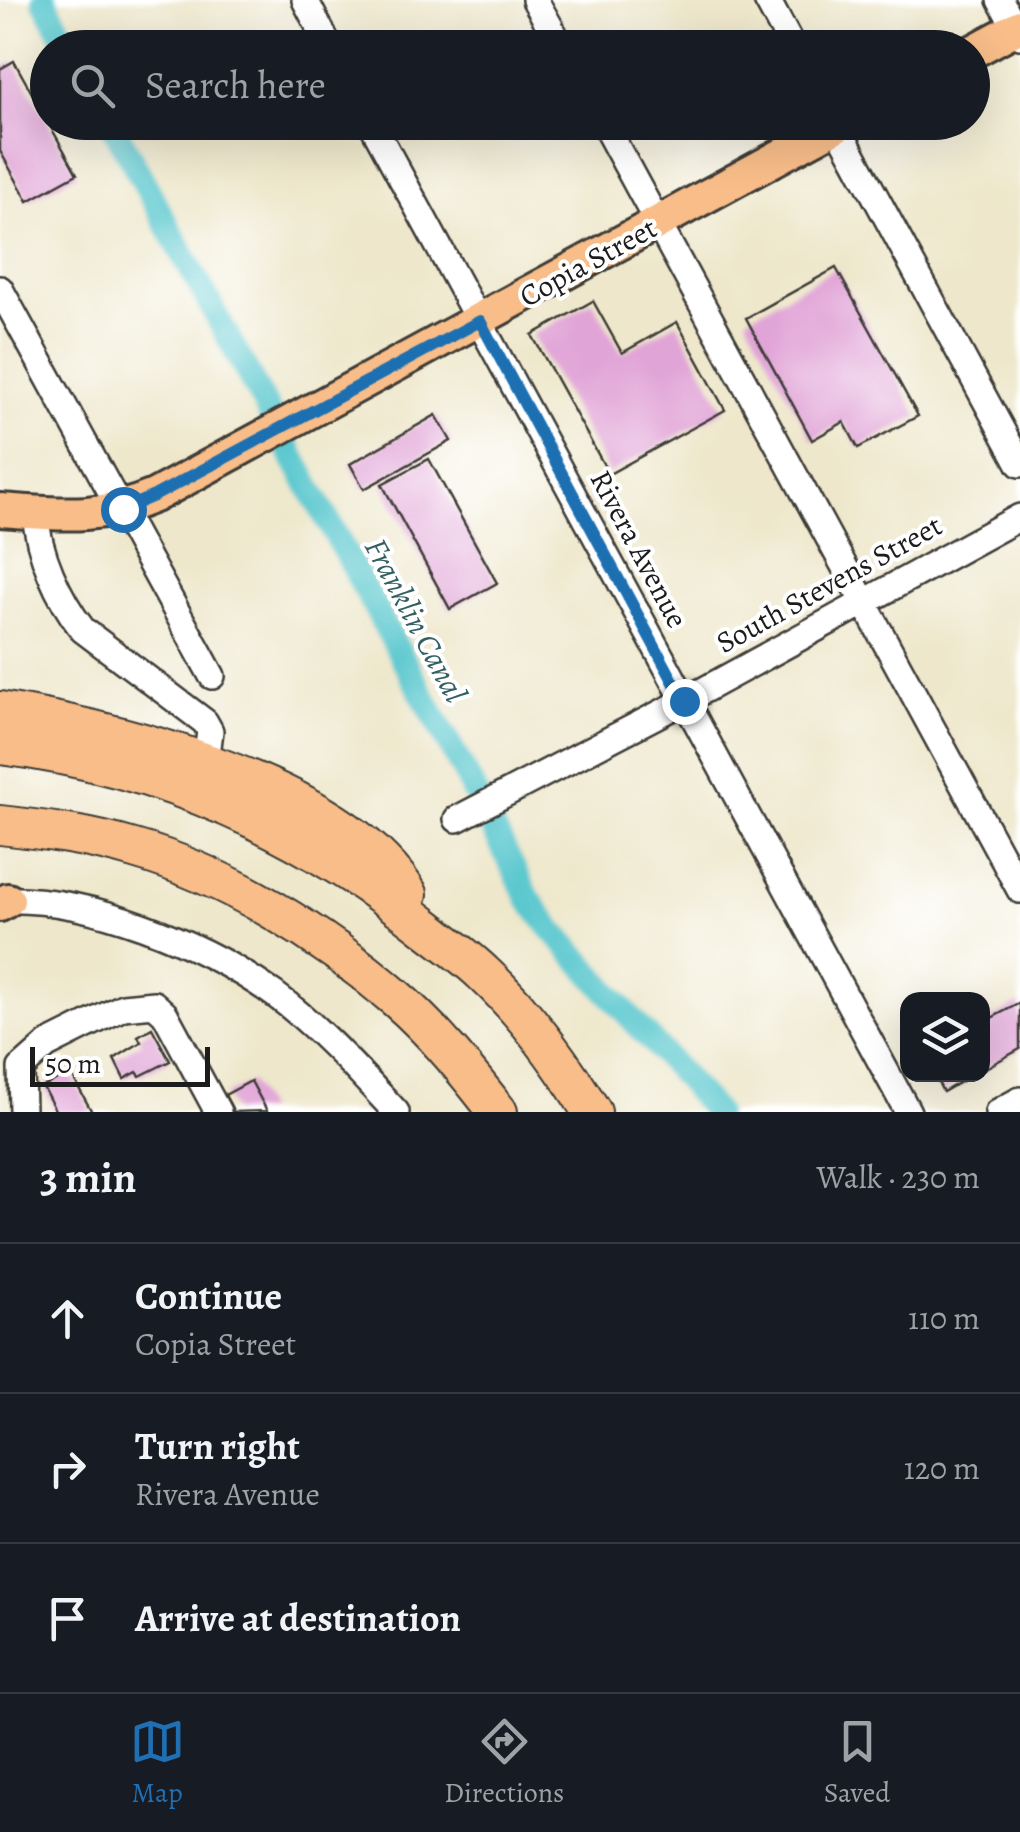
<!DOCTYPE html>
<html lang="en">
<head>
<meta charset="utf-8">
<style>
	:root { --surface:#171b24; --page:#242831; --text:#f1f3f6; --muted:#9ea1a6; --line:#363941; --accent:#1f6fb2 }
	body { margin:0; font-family:Alegreya,serif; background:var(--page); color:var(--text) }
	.controls { position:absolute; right:30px; bottom:30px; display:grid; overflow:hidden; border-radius:20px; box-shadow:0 10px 40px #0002 }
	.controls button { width:90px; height:90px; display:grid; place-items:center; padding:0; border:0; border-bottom:2px solid var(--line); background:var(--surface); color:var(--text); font:50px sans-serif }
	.scale { position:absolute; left:30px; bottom:25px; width:180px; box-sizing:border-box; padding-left:10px; border:5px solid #1c1c1c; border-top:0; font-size:28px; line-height:35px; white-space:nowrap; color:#1c1c1c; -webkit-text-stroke:8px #fff; paint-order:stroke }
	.stop { position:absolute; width:30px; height:30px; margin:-22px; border:8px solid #1f6fb2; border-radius:50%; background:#fff }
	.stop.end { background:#1f6fb2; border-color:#fff; box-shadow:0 2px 10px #0008 }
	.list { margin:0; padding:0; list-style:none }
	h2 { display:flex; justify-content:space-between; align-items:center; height:130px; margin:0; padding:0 40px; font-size:42px }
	h2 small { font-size:32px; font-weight:400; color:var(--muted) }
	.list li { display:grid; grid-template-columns:65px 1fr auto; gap:30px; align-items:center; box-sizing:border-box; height:150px; padding:0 40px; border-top:2px solid var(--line) }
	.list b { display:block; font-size:38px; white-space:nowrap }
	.list p { margin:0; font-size:32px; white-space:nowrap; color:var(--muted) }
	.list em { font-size:32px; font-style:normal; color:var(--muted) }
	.icon { flex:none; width:55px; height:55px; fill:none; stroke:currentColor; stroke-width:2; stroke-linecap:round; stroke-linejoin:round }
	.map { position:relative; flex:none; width:1020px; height:1112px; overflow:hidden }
	.search { position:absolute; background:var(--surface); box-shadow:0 10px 40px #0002; left:30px; right:30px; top:30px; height:110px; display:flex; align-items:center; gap:25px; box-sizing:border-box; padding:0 35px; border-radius:55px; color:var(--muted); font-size:38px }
	.sheet { height:580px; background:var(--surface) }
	nav { display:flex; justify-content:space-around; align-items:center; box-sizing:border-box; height:140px; border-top:2px solid var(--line); background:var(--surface); font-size:28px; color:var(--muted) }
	nav a { display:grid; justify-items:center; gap:5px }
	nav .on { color:var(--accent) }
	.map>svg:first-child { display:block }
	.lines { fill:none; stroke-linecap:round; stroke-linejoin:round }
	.canal { stroke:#59c7ce; stroke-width:25 }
	.building { fill:#e1a4d7 }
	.minor-casing { stroke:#3c3a36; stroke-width:30 }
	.major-casing { stroke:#3c3a36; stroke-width:38 }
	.highway-casing { stroke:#3c3a36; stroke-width:42 }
	.minor { stroke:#fff; stroke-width:25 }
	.major { stroke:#f8bd89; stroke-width:32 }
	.highway { stroke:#f8bd89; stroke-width:38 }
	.route { stroke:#1f6fb2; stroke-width:12 }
	.labels { text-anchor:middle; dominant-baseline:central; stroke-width:8; stroke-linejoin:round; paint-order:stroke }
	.street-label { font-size:30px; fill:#1c1c1c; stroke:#fff }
	.water-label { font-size:32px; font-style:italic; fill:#346063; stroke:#fff }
</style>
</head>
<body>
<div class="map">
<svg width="1020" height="1112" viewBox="0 0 1020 1112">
	<rect width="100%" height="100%" fill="#fff"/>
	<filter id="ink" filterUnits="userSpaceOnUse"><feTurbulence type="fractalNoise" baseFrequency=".01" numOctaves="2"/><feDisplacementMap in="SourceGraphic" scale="20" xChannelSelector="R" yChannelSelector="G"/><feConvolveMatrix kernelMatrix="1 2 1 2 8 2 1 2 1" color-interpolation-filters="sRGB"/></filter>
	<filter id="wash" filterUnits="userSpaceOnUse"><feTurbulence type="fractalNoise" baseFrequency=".0048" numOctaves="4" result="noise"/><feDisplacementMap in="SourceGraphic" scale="40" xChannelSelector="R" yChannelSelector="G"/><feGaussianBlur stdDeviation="2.25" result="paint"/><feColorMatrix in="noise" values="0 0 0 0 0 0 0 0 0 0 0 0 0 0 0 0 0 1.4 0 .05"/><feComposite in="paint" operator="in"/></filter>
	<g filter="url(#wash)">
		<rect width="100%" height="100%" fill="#eee7cb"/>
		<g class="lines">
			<g class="canal">
				<path d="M44,0L70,48"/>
				<path d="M111,122L465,773L529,899L549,926L715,1112"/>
			</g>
		</g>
		<g id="blocks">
			<g class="building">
				<path d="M14,61L77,174L28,201L0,151V69Z"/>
				<path d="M836,268L918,416L858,448L844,422L812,440L746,318Z"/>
				<path d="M593,301L622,353L677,322L725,410L609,474L532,335Z"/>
				<path d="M436,415L451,441L364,489L350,464Z"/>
				<path d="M429,459L497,583L450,609L382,484Z"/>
				<path d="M1020,1003V1049L982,1070V1023Z"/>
				<path d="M152,1028L170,1061L140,1076L137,1072L124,1079L114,1059L141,1042L138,1036Z"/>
				<path d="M70,1072L92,1112H56L43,1087Z"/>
				<path d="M934,1074H974L943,1092Z"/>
				<path d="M251,1081L267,1111L234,1112L225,1095Z"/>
			</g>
		</g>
	</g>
	<g filter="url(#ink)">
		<use href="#blocks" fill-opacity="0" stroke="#3c3a36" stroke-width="2.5"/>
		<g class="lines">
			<defs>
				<g id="minor">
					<path d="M305,0L330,48"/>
					<path d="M535,0L562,48"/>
					<path d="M767,0L793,48"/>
					<path d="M1000,0L1020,36"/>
					<path d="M371,122L908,1112"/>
					<path d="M603,122L1020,890"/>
					<path d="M835,122L1020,464"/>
					<path d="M0,289L212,676"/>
					<path d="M35,512C38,553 58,598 83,630L205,722L210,731L206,763"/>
					<path d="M457,819L684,701L1020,517"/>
					<path d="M0,900C89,896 202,943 274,994C319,1027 358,1071 396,1112"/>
					<path d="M22,1112L21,1068L47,1045L123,1007L154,1004L165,1014L218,1112"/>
					<path d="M998,1112L1020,1100"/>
				</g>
				<g id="major">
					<path d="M972,52L1020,26"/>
					<path d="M0,510C59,514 98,520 154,496L843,122"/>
					<path d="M0,905L8,900"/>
				</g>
				<g id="highway">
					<path d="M0,711C118,731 342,785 408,894"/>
					<path d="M0,745C164,766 303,829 432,932C450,946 469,959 485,975C527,1014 562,1064 592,1112"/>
					<path d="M0,825C45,830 91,836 134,849C229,876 323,935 397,999C435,1032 467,1072 498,1112"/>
				</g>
			</defs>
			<use href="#minor" class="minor-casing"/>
			<use href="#major" class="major-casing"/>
			<use href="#highway" class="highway-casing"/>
			<use href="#minor" class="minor"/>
			<use href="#major" class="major"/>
			<use href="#highway" class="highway"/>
		</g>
	</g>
	<g class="lines" filter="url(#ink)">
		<path class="route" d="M123,509L154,496L480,321L684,701"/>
	</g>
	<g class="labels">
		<g class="street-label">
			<text transform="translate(588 262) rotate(-29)">Copia Street</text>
			<text transform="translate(639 549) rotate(62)">Rivera Avenue</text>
			<text transform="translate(829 584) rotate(-29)">South Stevens Street</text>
		</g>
		<g class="water-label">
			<text transform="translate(416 620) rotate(62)">Franklin Canal</text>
		</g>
	</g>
</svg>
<div class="controls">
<button><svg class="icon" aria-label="layers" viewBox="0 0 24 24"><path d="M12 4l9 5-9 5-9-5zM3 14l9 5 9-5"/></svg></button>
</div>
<div class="scale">50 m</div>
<div class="stop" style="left:123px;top:509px"></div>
<div class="stop end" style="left:684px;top:701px"></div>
<div class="search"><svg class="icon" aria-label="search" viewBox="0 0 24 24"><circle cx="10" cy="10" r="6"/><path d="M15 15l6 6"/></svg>Search here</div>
</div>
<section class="sheet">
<h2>3 min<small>Walk · 230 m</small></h2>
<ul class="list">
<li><svg class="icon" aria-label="ahead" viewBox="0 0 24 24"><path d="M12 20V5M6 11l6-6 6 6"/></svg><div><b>Continue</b><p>Copia Street</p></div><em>110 m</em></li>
<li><svg class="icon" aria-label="right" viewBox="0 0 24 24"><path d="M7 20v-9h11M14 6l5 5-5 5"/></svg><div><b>Turn right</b><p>Rivera Avenue</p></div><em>120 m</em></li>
<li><svg class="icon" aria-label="arrive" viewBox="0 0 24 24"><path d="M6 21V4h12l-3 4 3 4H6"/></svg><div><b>Arrive at destination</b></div></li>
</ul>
</section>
<nav>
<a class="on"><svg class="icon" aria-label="map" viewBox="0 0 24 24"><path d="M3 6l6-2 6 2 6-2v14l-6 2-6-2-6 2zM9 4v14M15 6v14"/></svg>Map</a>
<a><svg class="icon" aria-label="directions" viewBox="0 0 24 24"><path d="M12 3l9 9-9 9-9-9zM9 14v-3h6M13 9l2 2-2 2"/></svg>Directions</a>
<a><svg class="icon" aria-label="saved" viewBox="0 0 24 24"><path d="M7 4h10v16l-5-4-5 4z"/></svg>Saved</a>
</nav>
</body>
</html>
